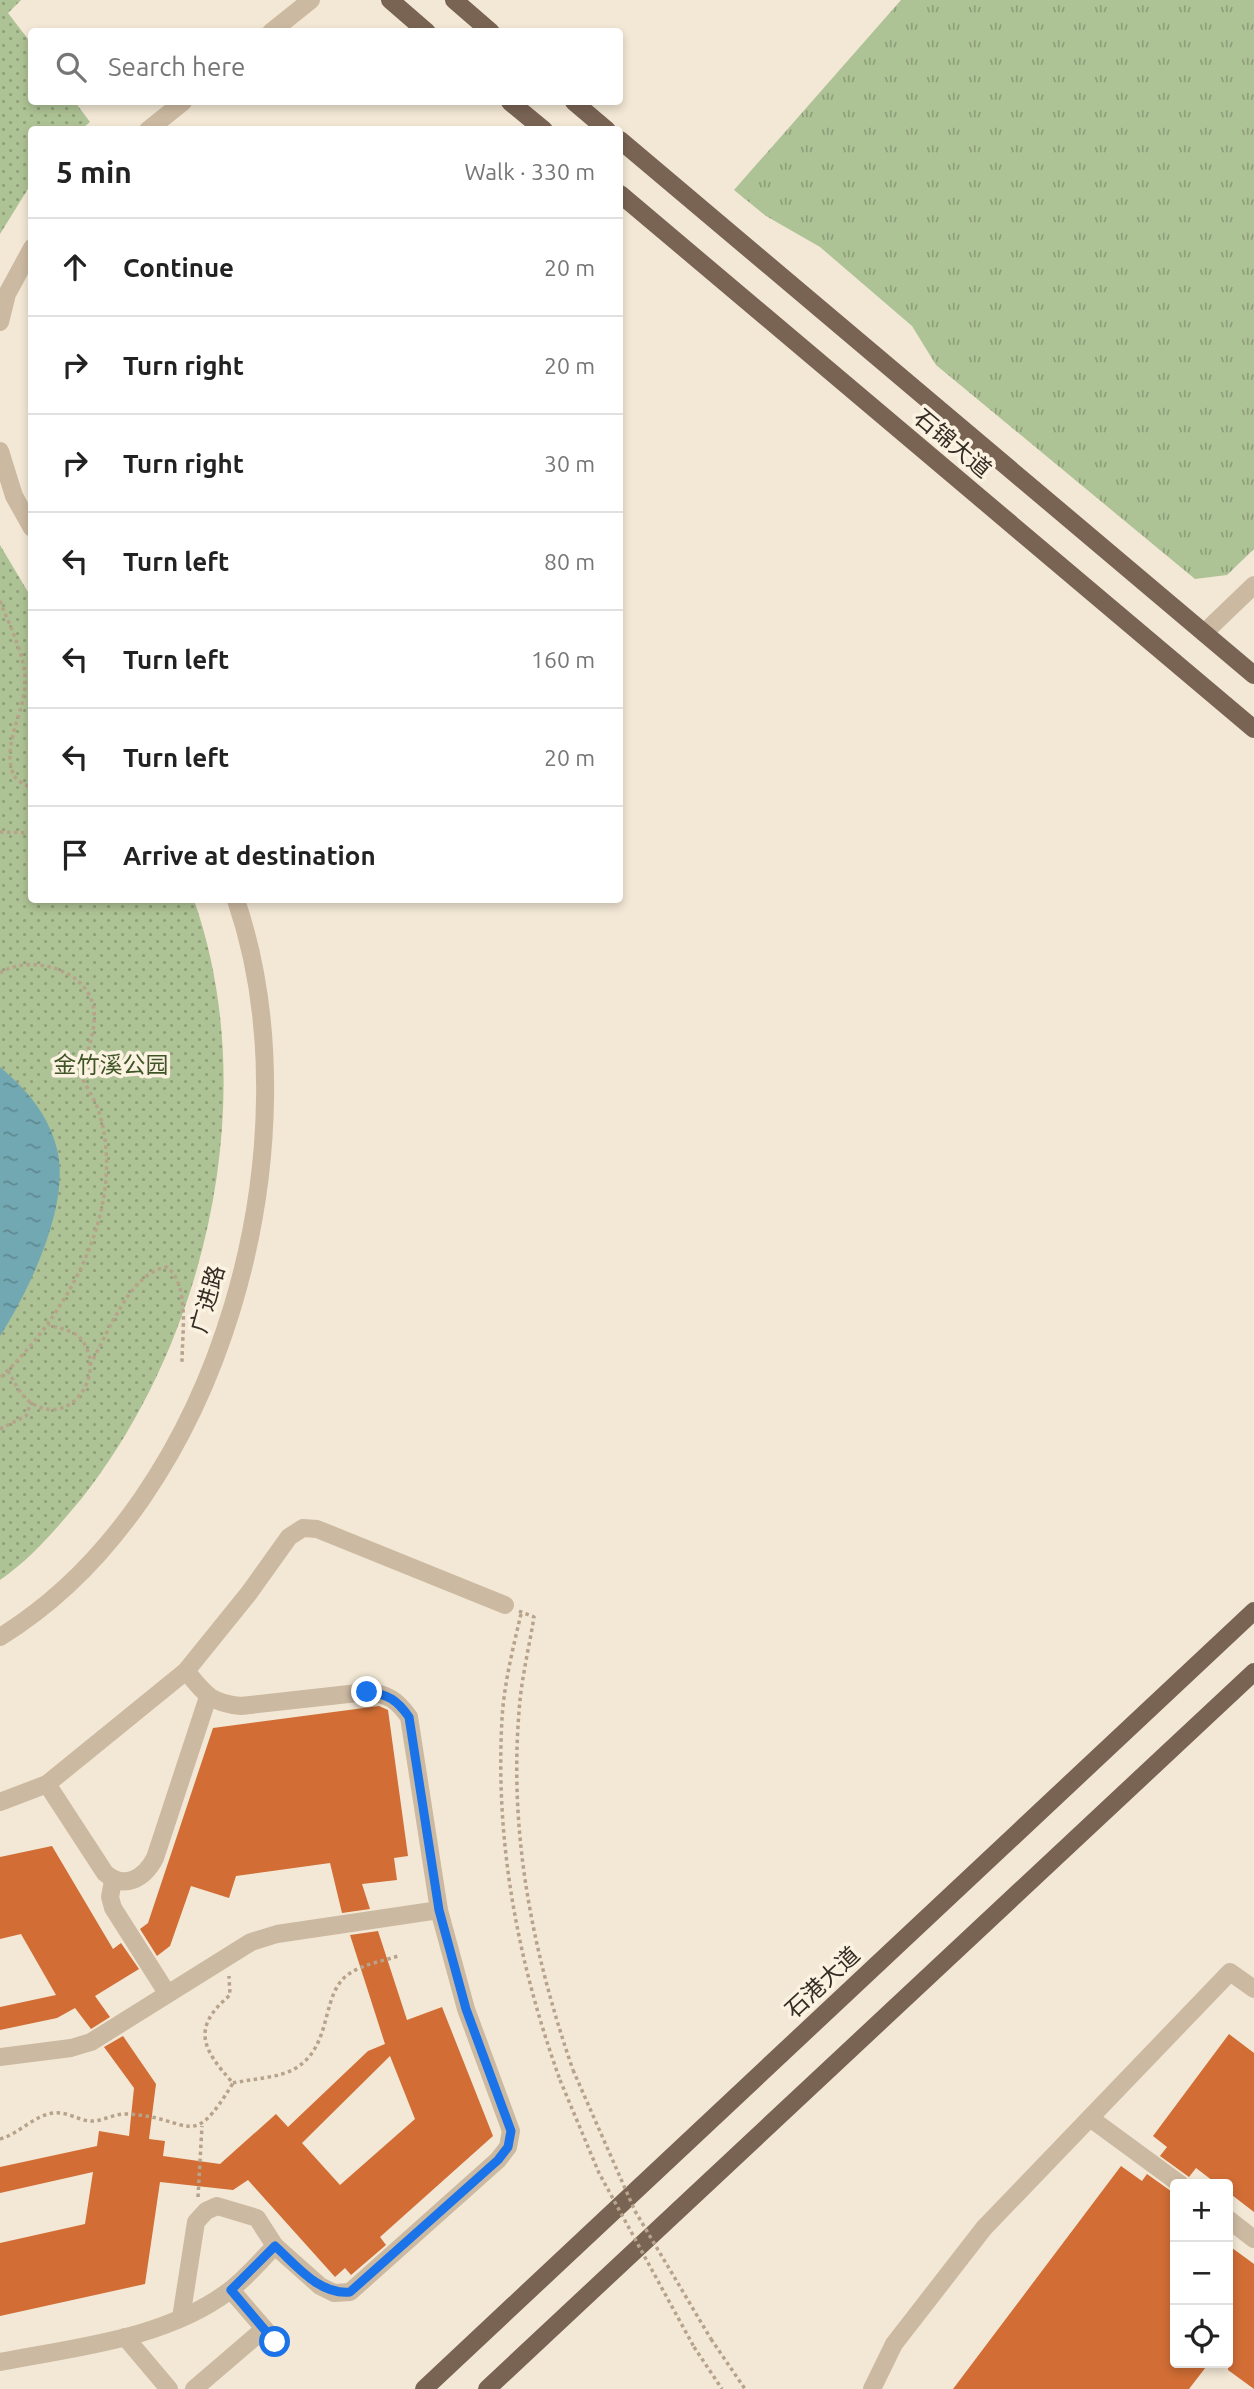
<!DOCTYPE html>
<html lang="en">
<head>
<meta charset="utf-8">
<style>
	:root { --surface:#fff; --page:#f2f2f2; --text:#222; --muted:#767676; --line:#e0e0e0 }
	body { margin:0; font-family:Ubuntu,"Noto Sans SC",sans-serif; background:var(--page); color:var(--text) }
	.controls { position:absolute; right:21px; bottom:21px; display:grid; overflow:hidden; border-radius:7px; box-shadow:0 4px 10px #0003 }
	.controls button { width:63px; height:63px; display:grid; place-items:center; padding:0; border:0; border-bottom:2px solid var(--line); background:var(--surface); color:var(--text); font:35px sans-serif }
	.stop { position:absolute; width:21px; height:21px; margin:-16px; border:5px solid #1a73e8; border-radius:50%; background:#fff }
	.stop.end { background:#1a73e8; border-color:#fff; box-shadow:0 2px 7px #0008 }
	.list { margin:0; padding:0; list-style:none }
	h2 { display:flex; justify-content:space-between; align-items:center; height:91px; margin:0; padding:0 28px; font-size:30px }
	h2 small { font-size:23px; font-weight:400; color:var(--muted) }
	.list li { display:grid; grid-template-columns:46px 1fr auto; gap:21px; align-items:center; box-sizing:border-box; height:98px; padding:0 28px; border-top:2px solid var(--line) }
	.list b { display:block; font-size:26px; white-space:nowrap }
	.list em { font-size:23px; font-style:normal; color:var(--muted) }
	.icon { flex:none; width:38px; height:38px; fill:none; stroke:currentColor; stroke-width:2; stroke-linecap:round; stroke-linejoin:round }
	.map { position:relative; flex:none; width:1254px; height:2389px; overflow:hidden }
	.search { position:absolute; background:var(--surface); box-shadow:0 4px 10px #0003; left:28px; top:28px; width:595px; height:77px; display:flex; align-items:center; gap:18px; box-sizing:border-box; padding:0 24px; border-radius:7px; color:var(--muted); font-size:26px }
	.panel { position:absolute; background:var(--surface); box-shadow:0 4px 10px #0003; left:28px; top:126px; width:595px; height:777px; border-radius:7px }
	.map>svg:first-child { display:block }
	.grass { fill:url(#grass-tufts) }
	.park { fill:url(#park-dots) }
	.water { fill:url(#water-ripples) }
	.building { fill:#d16d35; fill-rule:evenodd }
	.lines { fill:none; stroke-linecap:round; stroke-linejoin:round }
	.path { stroke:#b7a38b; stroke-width:3.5; stroke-dasharray:3.5 3.5; stroke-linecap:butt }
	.minor { stroke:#ccb9a1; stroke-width:18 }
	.major { stroke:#796454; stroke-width:18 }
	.path-bridge { stroke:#b7a38b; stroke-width:3.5; stroke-dasharray:3.5 3.5; stroke-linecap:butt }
	.route { stroke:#1a73e8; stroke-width:9 }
	.labels { text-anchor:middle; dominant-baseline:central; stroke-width:7; stroke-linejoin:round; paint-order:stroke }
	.street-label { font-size:23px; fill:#352c24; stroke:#fbf2e2 }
	.park-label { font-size:23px; fill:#3f5526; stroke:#fbf2e2 }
</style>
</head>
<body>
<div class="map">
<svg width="1254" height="2389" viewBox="0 0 1254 2389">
	<defs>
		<pattern id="grass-tufts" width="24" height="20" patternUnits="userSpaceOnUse" patternTransform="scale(1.75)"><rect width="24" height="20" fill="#aec395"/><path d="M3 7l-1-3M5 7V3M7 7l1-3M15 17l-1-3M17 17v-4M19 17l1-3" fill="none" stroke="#8e9f79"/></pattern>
		<pattern id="park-dots" width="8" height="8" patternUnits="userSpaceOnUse" patternTransform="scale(1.75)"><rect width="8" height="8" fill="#aec395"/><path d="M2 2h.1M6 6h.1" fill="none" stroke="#8e9f79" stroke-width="1.8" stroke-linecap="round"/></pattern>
		<pattern id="water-ripples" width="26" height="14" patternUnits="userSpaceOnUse" patternTransform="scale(1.75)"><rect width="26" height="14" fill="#72a8b2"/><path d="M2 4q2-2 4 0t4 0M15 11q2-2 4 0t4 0" fill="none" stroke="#5e8991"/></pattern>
	</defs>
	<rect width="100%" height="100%" fill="#f3e8d5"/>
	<path class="grass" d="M901,0H1254V549L1227,575L1195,579L936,365L912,326L820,247L766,216L734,190Z"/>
	<g class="park">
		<path d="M0,0H21L8,13L31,43L32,102H75L90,122L82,129L32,130L31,184L0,234Z"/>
		<path d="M0,545L31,597L32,900H194C262,1094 208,1338 82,1498C57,1528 32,1558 0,1580Z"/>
	</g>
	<path class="water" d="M0,1067C27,1090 48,1114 57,1149C71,1204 29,1291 0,1336Z"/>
	<g class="building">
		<path d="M379,1706L388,1710L408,1856L394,1858L397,1880L362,1884L370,1909L342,1913L330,1863L236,1876L229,1898L191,1886L170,1946L157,1956L140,1929L148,1923L213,1728Z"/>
		<path d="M52,1846L113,1949L121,1943L139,1969L95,1996L110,2017L91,2029L75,2008L57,2018L0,2030V2007L56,1995L21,1934L0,1939V1857Z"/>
		<path d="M378,1931L407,2020L442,2007L493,2136L380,2237L386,2245L351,2275L345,2268L335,2277L248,2180L233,2190L160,2182L145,2284L0,2316V2243L85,2224L93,2172L0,2193V2167L97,2146L99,2131L129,2136L134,2088L104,2047L123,2036L156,2084L149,2139L165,2141L163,2156L220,2164L276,2114L288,2127L368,2051L385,2044L350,1935ZM390,2056L415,2119L340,2185L302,2143Z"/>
		<path d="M1229,2034L1254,2053V2212L1228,2192V2184H1217L1196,2168L1189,2177L1160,2156L1167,2147L1153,2136Z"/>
		<path d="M1121,2166L1142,2181L1147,2174L1175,2194V2363H1209L1189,2389H953Z"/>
		<path d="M1228,2245L1254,2264V2389L1228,2370Z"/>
	</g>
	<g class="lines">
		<g class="path">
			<path d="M0,601C9,625 24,652 25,678C27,711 0,744 14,776C19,781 24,786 32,787"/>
			<path d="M0,832L32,833"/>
			<path d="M0,973C31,953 91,970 94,1012C96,1034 85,1055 81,1076C87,1088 96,1101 100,1115C127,1210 67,1315 0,1378"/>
			<path d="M90,1365C108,1334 129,1273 167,1267C190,1285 182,1335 182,1362"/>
			<path d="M8,1371C14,1381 20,1395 30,1402C72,1431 110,1369 79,1337C72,1330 58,1328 49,1325"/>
			<path d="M0,1429L26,1416L31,1402"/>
			<path d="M519,1611L534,1617C529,1648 521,1680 519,1712C509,1835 533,1954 573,2070"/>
			<path d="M521,1614C513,1648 504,1684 502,1719C495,1843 518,1963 560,2080"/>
			<path d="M233,2083C251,2079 280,2078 296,2068C335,2044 319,1990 352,1972C365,1964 383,1961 398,1956"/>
			<path d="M0,2139C19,2134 33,2116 53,2113C66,2111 78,2120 90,2121C102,2122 114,2113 127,2114C193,2117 190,2154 233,2083C202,2049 191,2028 230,1995L229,1976"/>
			<path d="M198,2197L202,2126"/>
			<path d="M711,2339L745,2389"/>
			<path d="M694,2347L722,2389"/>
		</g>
		<g class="minor">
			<path d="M271,32L311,0"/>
			<path d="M148,130L183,102"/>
			<path d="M0,322L7,294L32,248"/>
			<path d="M0,451L14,496L32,528"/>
			<path d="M1204,633L1254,585"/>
			<path d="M0,1637C223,1500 318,1140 236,900"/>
			<path d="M47,1784L105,1873C124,1890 144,1879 155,1858L208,1697"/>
			<path d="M0,1802L47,1784L186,1671L249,1593L289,1537L303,1528L317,1529L505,1605"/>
			<path d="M113,1881L110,1897L113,1908L167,1993"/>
			<path d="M0,2057L71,2048L91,2042L251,1942L277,1934L439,1910"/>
			<path d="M1090,2118L1180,2184"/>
			<path d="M1228,2219L1254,2239"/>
			<path d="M231,2290L275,2341"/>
			<path d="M181,2318L196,2222L206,2211L217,2206L257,2218L275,2246L320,2286L334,2293L350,2292L498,2160L508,2147L511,2131L466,2009L439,1910L409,1717C397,1700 388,1694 367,1692L241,1706C210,1703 205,1694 186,1671"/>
			<path d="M125,2337L169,2389"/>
			<path d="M0,2362C76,2347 165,2339 229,2291C246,2278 261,2260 275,2246"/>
			<path d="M194,2389L264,2329"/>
			<path d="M872,2389L894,2344L984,2228L1230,1972L1254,1989"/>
		</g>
		<g class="major">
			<path d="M390,0L427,32"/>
			<path d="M454,0L491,32"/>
			<path d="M510,102L544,130"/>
			<path d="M574,102L607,130"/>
			<path d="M620,140L1254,675"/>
			<path d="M620,194L1254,729"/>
			<path d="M424,2389L1254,1611"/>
			<path d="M487,2389L1254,1672"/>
		</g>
		<g class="path-bridge">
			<path d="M573,2070L635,2211L711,2339"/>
			<path d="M560,2080L599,2173L694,2347"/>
		</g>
	</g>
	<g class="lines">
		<path class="route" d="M275,2342L231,2290L275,2246C297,2266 319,2295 350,2292L498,2160L508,2147L511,2131L466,2009L439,1910L409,1717C397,1700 388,1694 367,1692"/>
	</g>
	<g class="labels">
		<g class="street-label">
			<text transform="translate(953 443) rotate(40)">石锦大道</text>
			<text transform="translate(207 1299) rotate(-74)">广进路</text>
			<text transform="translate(822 1982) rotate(-43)">石港大道</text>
		</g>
		<g class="park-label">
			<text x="111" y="1064">金竹溪公园</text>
		</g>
	</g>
</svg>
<div class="controls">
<button>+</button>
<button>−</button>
<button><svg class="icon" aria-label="locate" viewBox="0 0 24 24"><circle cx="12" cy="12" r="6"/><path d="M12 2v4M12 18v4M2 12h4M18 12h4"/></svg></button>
</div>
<div class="stop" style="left:275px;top:2342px"></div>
<div class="stop end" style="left:367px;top:1692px"></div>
<div class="search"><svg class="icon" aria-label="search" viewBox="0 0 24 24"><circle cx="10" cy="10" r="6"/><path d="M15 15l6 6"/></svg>Search here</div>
<section class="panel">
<h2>5 min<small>Walk · 330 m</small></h2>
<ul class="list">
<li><svg class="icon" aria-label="ahead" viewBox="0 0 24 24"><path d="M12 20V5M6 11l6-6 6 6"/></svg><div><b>Continue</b></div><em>20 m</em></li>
<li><svg class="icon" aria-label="right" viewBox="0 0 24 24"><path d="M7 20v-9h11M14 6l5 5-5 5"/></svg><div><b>Turn right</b></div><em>20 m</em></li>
<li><svg class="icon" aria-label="right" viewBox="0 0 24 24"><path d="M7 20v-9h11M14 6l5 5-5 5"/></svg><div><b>Turn right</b></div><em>30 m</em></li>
<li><svg class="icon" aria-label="left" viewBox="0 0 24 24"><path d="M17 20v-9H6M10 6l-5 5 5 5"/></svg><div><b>Turn left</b></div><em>80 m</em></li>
<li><svg class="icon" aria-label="left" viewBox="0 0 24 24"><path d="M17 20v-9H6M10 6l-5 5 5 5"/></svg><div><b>Turn left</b></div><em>160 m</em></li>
<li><svg class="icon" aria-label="left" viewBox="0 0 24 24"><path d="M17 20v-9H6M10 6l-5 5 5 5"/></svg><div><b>Turn left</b></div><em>20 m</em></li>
<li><svg class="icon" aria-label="arrive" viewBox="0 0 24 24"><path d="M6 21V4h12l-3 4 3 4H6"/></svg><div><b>Arrive at destination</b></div></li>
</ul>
</section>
</div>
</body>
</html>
